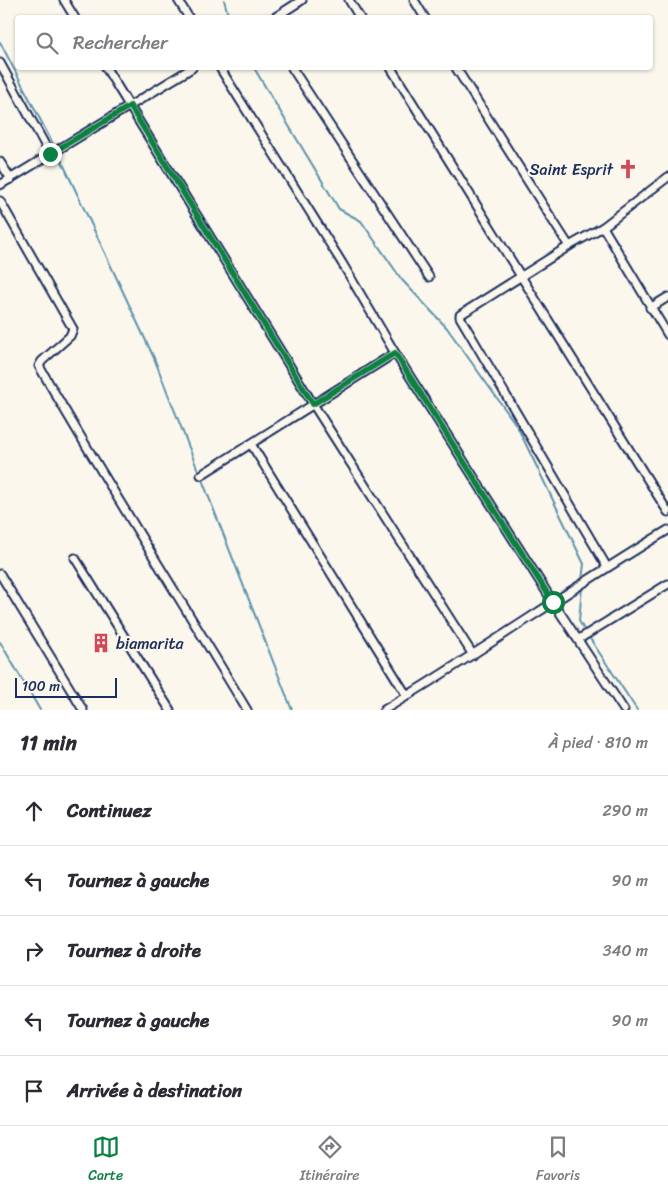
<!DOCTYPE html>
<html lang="fr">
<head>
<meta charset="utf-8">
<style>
	:root { --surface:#fff; --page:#f7f7f7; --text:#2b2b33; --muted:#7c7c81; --line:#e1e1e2; --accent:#0b8043 }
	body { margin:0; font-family:Sriracha,sans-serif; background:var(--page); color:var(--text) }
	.scale { position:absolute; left:15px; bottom:12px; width:102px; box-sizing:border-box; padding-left:5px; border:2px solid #1b2f5e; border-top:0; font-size:14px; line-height:18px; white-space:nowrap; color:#1b2f5e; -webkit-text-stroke:4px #fbf7ec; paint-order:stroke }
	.stop { position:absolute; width:15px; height:15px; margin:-11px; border:4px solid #0b8043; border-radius:50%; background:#fff }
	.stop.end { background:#0b8043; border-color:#fff; box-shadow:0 1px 5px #0008 }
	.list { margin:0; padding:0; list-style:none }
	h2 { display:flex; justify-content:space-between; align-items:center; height:65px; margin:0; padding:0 20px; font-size:21px }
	h2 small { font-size:16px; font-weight:400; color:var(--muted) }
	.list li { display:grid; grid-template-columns:32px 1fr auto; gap:15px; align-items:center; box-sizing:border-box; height:70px; padding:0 20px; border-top:1px solid var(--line) }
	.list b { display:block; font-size:19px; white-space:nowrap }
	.list em { font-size:16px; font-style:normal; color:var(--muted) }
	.icon { flex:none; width:28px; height:28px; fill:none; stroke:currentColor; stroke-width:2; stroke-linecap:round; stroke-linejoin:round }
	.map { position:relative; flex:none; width:668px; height:710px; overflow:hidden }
	.search { position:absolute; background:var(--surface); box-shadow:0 1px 4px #0004; left:15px; right:15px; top:15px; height:55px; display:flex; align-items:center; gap:12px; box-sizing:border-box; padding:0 18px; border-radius:5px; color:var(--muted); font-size:19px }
	.sheet { height:415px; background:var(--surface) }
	nav { display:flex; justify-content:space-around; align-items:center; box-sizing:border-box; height:70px; border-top:1px solid var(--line); background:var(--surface); font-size:14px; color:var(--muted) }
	nav a { display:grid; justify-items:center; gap:2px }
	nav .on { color:var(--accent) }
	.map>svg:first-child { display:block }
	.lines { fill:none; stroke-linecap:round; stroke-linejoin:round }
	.stream { stroke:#5b92ad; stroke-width:2 }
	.minor-casing { stroke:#1b2f5e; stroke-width:11 }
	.minor { stroke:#fbf7ec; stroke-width:7 }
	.route { stroke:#0b8043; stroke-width:6 }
	.labels { text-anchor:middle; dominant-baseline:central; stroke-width:4.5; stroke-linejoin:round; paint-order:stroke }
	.poi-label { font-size:16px; fill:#1b2f5e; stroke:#fbf7ec; text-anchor:end }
</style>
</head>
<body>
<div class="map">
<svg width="668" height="710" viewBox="0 0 668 710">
	<rect width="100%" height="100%" fill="#fbf7ec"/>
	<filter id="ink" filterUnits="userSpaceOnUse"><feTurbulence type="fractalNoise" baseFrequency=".02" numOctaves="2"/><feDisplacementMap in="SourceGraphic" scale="10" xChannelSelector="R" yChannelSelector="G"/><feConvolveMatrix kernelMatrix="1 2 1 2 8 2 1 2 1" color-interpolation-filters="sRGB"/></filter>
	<g filter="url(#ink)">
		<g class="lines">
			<g class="stream">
				<path d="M224,0L229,18"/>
				<path d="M0,42L55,148"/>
				<path d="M254,68L339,209L361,221L402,280L447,328L517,426L584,564L582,580"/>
				<path d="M58,153L154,358L199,473"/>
				<path d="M201,477L292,710"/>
				<path d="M582,587L579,621L586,633"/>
				<path d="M589,637L637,710"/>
				<path d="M0,642L40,710"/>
			</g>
			<defs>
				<g id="minor">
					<path d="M64,0L75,18"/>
					<path d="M178,0L189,18"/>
					<path d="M349,0L360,18"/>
					<path d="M414,0L425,18"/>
					<path d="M274,18L302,0"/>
					<path d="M0,63L50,154"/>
					<path d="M106,68L313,404L473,655"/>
					<path d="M292,68L429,277"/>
					<path d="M391,68L668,512"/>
					<path d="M456,68L569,246L603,227L668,335"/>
					<path d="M0,162L11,179"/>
					<path d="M0,185L192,68"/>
					<path d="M0,201L73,329L70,336L42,361L39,366C106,482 178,595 247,710"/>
					<path d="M603,227L668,177"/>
					<path d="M569,246L460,315V317L607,567"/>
					<path d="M650,308L668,297"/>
					<path d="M395,353L553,602L624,710"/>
					<path d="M251,444L407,696"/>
					<path d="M201,475L395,353L342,263L220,68"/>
					<path d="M75,558L170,710"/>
					<path d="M0,574L83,710"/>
					<path d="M579,639L668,584"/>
					<path d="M384,710C480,652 572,588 668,530"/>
				</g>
			</defs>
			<use href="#minor" class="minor-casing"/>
			<use href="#minor" class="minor"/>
		</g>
	</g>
	<g class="lines" filter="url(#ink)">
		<path class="route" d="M50,154L130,106L313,404L395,353L553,602"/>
	</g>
	<defs>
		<symbol id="church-bare" viewBox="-9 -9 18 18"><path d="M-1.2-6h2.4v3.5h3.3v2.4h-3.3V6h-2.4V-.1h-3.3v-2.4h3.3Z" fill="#d1495b" stroke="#fbf7ec" stroke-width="2.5" paint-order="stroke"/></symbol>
		<symbol id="building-bare" viewBox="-9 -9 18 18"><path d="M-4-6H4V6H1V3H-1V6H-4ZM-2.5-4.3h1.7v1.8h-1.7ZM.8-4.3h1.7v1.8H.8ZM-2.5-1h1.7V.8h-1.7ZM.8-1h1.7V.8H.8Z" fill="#d1495b" stroke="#fbf7ec" stroke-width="2.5" paint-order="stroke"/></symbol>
	</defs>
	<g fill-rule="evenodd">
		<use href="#church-bare" x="614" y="155" width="28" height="28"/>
		<use href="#building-bare" x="87" y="629" width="28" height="28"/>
	</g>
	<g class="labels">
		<g class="poi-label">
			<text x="613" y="169">Saint Esprit</text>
			<text x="116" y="643" text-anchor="start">biamarita</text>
		</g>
	</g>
</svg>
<div class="scale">100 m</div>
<div class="stop" style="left:553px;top:602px"></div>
<div class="stop end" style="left:50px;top:154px"></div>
<div class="search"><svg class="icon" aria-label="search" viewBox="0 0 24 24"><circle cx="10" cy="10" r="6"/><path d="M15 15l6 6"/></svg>Rechercher</div>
</div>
<section class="sheet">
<h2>11 min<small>À pied · 810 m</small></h2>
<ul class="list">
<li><svg class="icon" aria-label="ahead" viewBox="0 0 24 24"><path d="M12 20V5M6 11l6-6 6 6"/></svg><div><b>Continuez</b></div><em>290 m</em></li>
<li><svg class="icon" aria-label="left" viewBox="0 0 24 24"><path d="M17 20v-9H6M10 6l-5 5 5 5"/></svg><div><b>Tournez à gauche</b></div><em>90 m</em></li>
<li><svg class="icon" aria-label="right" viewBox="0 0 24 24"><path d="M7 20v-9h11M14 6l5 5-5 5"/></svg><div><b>Tournez à droite</b></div><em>340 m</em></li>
<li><svg class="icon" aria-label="left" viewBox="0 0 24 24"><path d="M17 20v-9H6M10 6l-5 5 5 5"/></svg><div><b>Tournez à gauche</b></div><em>90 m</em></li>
<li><svg class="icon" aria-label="arrive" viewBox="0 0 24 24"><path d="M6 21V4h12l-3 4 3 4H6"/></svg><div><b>Arrivée à destination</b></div></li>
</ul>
</section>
<nav>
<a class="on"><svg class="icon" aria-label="map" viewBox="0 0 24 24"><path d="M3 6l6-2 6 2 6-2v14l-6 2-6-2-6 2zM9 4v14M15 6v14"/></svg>Carte</a>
<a><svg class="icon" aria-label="directions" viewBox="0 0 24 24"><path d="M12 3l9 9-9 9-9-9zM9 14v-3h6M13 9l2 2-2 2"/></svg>Itinéraire</a>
<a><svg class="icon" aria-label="saved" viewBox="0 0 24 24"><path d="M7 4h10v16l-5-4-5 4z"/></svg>Favoris</a>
</nav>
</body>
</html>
